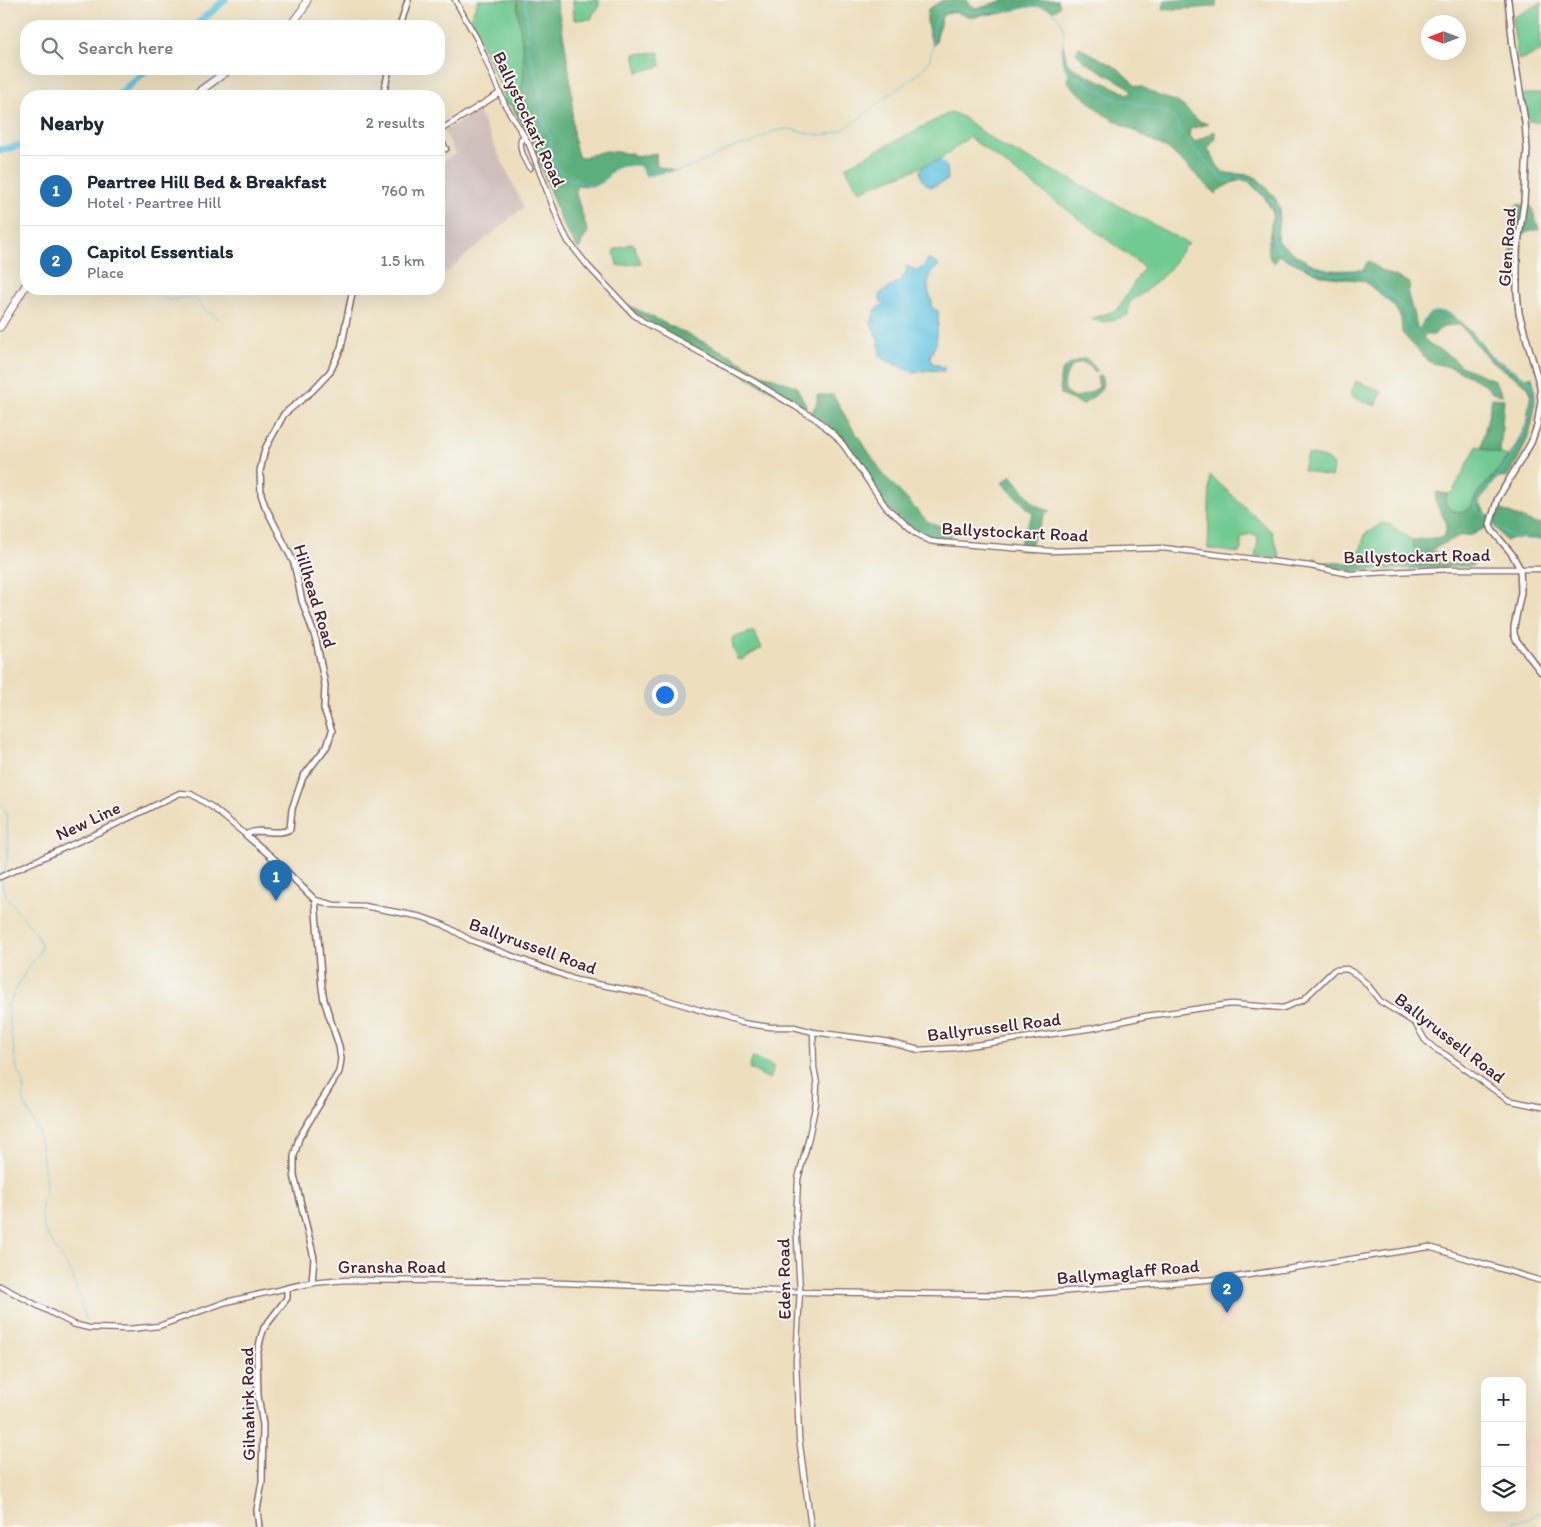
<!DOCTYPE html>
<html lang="en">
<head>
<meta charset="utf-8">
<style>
	:root { --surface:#fff; --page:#f2f2f3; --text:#1f2937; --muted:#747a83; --line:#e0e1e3; --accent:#1f6fb2 }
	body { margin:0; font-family:Itim,sans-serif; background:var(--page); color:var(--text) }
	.controls { position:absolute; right:15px; bottom:15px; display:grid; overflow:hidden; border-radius:10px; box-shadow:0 5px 20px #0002 }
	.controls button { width:45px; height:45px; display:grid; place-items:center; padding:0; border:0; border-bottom:1px solid var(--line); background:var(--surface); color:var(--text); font:25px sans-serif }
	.compass { position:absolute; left:1421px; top:15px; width:45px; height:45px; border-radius:50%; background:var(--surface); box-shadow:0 5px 20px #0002; rotate:270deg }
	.you { position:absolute; left:664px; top:694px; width:18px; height:18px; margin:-12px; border:4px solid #fff; border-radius:50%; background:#1a73e8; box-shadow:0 0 0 8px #1a73e833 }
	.badge { display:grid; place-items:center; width:32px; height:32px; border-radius:50%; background:var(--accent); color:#fff; font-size:16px; font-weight:700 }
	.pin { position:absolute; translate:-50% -41px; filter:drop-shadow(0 1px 2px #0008) }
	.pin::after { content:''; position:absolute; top:26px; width:18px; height:15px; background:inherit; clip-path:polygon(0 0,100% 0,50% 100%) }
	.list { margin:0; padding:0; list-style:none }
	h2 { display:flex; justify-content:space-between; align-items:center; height:65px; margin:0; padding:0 20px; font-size:21px }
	h2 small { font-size:16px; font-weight:400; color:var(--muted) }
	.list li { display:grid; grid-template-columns:32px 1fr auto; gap:15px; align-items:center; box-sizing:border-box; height:70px; padding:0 20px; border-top:1px solid var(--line) }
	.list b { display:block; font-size:19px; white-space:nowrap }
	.list p { margin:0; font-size:16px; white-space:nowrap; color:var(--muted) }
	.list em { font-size:16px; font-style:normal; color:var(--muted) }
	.icon { flex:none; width:28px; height:28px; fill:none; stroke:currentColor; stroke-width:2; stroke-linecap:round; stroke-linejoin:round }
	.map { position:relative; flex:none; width:1541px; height:1527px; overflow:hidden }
	.search { position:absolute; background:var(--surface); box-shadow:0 5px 20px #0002; left:20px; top:20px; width:425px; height:55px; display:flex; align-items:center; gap:12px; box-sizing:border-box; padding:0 18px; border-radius:20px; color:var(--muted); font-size:19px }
	.panel { position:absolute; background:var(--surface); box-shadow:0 5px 20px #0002; left:20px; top:90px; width:425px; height:205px; border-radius:20px }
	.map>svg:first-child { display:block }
	.built { fill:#f4d3c0 }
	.industrial { fill:#d0c0bc }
	.green { fill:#70ca91; stroke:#5d745e }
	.forest { fill:#5cae7b; stroke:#536653 }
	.water { fill:#63c6e1; stroke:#567286 }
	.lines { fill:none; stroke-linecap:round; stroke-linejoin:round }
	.stream { stroke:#63c6e1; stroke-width:1 }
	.river { stroke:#63c6e1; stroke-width:7 }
	.minor-casing { stroke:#83625e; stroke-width:7 }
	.tertiary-casing { stroke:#83625e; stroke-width:8 }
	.trunk-casing { stroke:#83625e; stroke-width:9 }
	.minor { stroke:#fff; stroke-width:4.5 }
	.tertiary { stroke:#fff; stroke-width:5 }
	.trunk { stroke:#fff; stroke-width:7 }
	.labels { text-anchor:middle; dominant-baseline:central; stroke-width:4; stroke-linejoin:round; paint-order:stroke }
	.street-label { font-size:18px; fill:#4a1f2b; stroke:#f6f6f2 }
</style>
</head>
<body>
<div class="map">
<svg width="1541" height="1527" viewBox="0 0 1541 1527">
	<rect width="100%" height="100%" fill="#f6f6f2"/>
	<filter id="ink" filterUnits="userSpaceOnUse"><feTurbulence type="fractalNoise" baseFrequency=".02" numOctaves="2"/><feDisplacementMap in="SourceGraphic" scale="10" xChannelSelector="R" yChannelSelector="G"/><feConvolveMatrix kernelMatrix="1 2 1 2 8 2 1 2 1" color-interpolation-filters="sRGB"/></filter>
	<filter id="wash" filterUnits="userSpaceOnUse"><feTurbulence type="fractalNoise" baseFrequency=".0096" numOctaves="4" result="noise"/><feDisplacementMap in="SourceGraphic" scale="20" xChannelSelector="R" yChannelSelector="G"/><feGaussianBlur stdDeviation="1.12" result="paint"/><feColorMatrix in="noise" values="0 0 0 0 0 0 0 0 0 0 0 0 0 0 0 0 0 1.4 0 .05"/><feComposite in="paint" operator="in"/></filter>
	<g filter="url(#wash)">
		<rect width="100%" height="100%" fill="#eddfbe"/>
		<g class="built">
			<path d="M1228,1305L1232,1309L1239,1311V1314L1235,1315L1233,1322L1225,1324L1218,1328L1217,1323L1219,1318L1218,1306Z"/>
			<path d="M1531,1434L1541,1442L1539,1447L1541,1449V1455L1527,1470L1534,1480L1522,1488V1441L1525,1437L1528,1439Z"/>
		</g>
		<path class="industrial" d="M478,111L524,207L439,278V191L441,189L439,184V164L456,154L444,131Z"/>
		<g class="green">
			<path d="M478,0H517C519,33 530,70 518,102L505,105L503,91L470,19Z"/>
			<path d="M573,0H599V8L594,12L591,19L574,20Z"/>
			<path d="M1541,3V52L1518,60L1512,18Z"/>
			<path d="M659,52L661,66L638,72L634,54Z"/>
			<path d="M1524,94H1541V122L1528,121Z"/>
			<path d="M951,112L961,116L999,144L1068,178L1189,244C1181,248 1178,259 1172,266C1160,281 1144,292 1129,303L1128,315L1105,322L1090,319L1117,310L1144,267L969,137L940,160L859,191L845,167Z"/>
			<path d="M633,243L641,263L620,266L617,265L614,250Z"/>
			<path d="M1356,381L1382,391L1376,406L1350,396Z"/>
			<path d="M1477,446L1508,456L1494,475L1476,495L1471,508L1461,512L1452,511L1445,503L1446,494L1452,493Z"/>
			<path d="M1307,454C1317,456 1328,457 1334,465L1331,477L1303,470Z"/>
			<path d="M1210,475L1272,532L1280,558L1255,556L1258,541L1257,535L1250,534L1241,538V549L1239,553L1208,549Z"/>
			<path d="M1382,523L1389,524L1412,540L1417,557L1425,553L1435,551L1439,562L1416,563L1414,558L1404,564L1360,567L1358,559L1365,534Z"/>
			<path d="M751,632H754L762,648L741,660L738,659L733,649L732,638Z"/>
			<path d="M753,1057L773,1066V1071L769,1079L749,1068Z"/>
		</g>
		<g class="forest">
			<path d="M517,0H556C563,31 569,64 572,96C573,117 571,138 579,158C587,157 601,151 607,151C616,151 623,154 632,153L634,157L656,153L657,166L674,171L646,176L639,165C632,166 621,165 615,169C608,174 605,183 597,185C591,187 583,185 576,185V194L588,233L582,241L579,251L562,223L529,135L510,104L518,102C530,70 519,33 517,0Z"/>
			<path d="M943,0H967L971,5L977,9L1003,0H1058L1060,7L1053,11C1034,0 1016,12 996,14C992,15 988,14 984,14C981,15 976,17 972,17C960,15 955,8 942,16L936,41L933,46C929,33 925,22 928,9Z"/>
			<path d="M1165,0H1217L1216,7L1163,10Z"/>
			<path d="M1063,44L1067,63L1073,68L1128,94L1131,93V90L1127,86L1085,62L1076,53L1079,47L1119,69L1136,86C1145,87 1149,91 1157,95C1166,99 1175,99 1183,106C1195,116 1190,118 1208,124L1190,129L1189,137L1195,142L1215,131V138L1208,149L1219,168L1225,173L1249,175L1257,178L1274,196L1280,208L1277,240C1292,253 1310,266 1330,270C1340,271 1352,270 1363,270L1368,261L1383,271L1410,283L1408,295L1418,330L1429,314L1435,312H1446L1454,316L1479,340L1489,355L1526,378L1532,376C1541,413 1527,447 1507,478L1498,477L1479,502L1486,514L1491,516L1487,527L1472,535L1459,536L1417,557L1412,540L1444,537L1447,524L1435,501L1437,492L1446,494L1445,503L1452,511L1461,512L1471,508L1476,495L1494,475L1514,449L1526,425L1531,393L1527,386L1489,359L1460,325C1448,325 1441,326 1434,335H1425L1423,338L1432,346L1450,356L1461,366L1494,380L1503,395L1492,393L1486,385L1453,368L1429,362L1402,333L1401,318L1394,306L1364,281L1323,276L1278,255L1274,263L1270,259L1268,247L1273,213L1265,198L1248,181L1242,180L1231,183L1217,191L1216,194L1171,151L1103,114L1067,82L1069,73C1060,65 1061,56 1063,44Z"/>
			<path d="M1517,204L1531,206L1539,229L1521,234L1522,260H1511V225Z"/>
			<path d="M628,305L732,356L762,374L796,386L806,405L804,409L645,320L636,314Z"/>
			<path d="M1082,359H1087L1098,371L1095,373C1069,333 1040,426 1099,387L1097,377L1100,374C1109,390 1094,395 1083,405L1061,395C1058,372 1060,366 1082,359Z"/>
			<path d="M817,395H833L848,421L884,475L927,521L952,531L949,543L937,542L919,535L886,507L846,445L828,425L811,413L817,403Z"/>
			<path d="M1492,398L1504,399L1500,454L1481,448Z"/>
			<path d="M1011,475L1035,505L1050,511L1046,512L1031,544V550H1018L1023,534L1033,514L1002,483Z"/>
			<path d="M1498,502L1502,510L1533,523L1541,524V539L1512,538L1506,541L1494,525Z"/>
			<path d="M1315,557L1318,561L1353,564L1358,559L1360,567L1404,564L1473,563V566L1350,571L1313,563Z"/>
		</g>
		<g class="water">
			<path d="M939,160L941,161L947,167L948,180L931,187C923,183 921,179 920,171L924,166Z"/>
			<path d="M928,259L939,265C927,277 925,285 932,301L931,307L938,311C939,314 937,338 936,343C935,348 931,352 930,358L932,363L944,367V371L928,370L914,373L880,357L879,343L871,323L876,309L885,303L881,302L879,295C889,285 906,283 907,266C918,273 922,270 928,259Z"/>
		</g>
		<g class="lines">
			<g class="stream">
				<path d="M524,0L527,14L528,49L545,111L543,119L544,125L550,136L551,152L559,170L570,179L594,186L600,184L615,169L623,166L639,165L646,176L684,169L696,165L736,146L750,144L774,131L788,129L817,135L830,134L843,130C861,118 877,104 894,91C905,83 919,75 927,64C937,49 928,23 943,12C955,3 964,13 976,12C981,12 986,10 991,10C997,10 1004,12 1010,11C1024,9 1040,0 1053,12C1077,34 1050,55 1069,73L1111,97L1160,110L1171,115L1177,121L1181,133L1191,146L1221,178L1225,180H1230L1233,177C1251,175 1266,193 1276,206C1277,218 1272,229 1273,240C1274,256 1321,273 1334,274C1344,276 1360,270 1369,275C1372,276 1374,280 1377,283C1386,292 1397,298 1404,309C1408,316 1405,327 1415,332L1418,331C1421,326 1423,319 1428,315C1445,302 1468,328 1479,340C1483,344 1485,351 1490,355C1502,367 1519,371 1531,383C1541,417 1507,465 1487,490C1483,495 1480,501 1475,505V508L1489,519"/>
				<path d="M145,289L169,300L184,297H194L204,309L219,319"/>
				<path d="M1492,521C1497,524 1500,529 1505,532C1514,538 1530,541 1541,539"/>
				<path d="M0,805L5,811L7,818L8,852L5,872"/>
				<path d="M2,880L3,887L6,895L15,908L34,931L41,944L40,952L25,972L7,1007L17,1069L18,1073L22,1076L23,1082L24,1102L38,1132L41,1145L46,1186L41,1212L44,1230L73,1276L86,1321"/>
				<path d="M1503,1527L1516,1521L1525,1520L1541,1512"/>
			</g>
			<g class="river">
				<path d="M195,26L225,0"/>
				<path d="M117,96L148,69"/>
				<path d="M0,150L26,144"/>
			</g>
		</g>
	</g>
	<g filter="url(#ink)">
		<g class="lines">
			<defs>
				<g id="minor">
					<path d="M455,0L477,39L505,105L529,144L561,227L568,241L588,266L634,315L644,322L753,381L816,419L835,435L844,446L886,507L917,534L930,541L937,542L1051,551L1163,548L1310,566L1350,574L1451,569H1541"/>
					<path d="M439,131L500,93"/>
					<path d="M439,137L446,149"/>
					<path d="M525,137L521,139C519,148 524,161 530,168"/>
					<path d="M0,877L106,829L180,793L191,794L212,807L246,835"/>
					<path d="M315,900L334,905L364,906L422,917L444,925L470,940L576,980L648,994L742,1023L770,1027H794L813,1032L884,1041L919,1050L955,1048L1094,1028L1146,1016L1231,1004L1283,1008L1303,1000L1334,970L1347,969L1357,975L1366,983L1380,1001L1415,1023L1425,1040L1435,1049L1446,1055L1508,1100L1541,1107"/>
					<path d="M312,1283L346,1280L536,1282L800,1292L1020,1295L1229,1278L1429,1247L1541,1281"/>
					<path d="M0,1286L73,1324L89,1328L129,1329L159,1326L226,1302L287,1288"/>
					<path d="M811,1527L799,1438L796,1361L800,1290L796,1222L798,1179L808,1141L816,1103L817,1084L814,1068L813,1032"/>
				</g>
				<g id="tertiary">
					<path d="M1508,0L1513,47L1525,122L1527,149L1524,202L1517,250V292L1519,313L1540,386L1541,401L1537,426L1531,443L1498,498L1490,524L1492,530L1512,554L1520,569L1521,592L1514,627V634L1517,641L1541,672"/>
					<path d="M400,26L408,0"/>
					<path d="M383,96L389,69"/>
					<path d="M259,1527L257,1510L262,1482L263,1425L258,1396L257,1355L261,1337L264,1328L287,1298V1288L312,1283L314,1258L294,1175V1156L299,1138L339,1072L341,1059L339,1046L324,1000L322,988L315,900L273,858L246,835C259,826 278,837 290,829L292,809L303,777L327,746L332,731L324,709L325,685L316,640L302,601L294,563L265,506L261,494L260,471L265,449L284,414L312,391L330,372L341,348L353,289"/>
				</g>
				<g id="trunk">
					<path d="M290,26L303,9L307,0"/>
					<path d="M193,96L230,69"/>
					<path d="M0,327L26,285"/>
				</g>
			</defs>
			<use href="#minor" class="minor-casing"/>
			<use href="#tertiary" class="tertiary-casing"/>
			<use href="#trunk" class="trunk-casing"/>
			<use href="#minor" class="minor"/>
			<use href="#tertiary" class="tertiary"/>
			<use href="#trunk" class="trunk"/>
		</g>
	</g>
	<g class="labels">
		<g class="street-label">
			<text transform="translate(529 119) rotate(65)">Ballystockart Road</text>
			<text transform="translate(1507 247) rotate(-86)">Glen Road</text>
			<text transform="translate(1015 532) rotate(3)">Ballystockart Road</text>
			<text transform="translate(1417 556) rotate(-1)">Ballystockart Road</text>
			<text transform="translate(315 596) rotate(73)">Hillhead Road</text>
			<text transform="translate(88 821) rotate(-25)">New Line</text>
			<text transform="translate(533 946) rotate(20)">Ballyrussell Road</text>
			<text transform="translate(994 1027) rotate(-7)">Ballyrussell Road</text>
			<text transform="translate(1450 1038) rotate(38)">Ballyrussell Road</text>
			<text x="392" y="1267">Gransha Road</text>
			<text transform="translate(1128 1272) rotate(-5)">Ballymaglaff Road</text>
			<text transform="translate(784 1279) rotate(-91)">Eden Road</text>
			<text transform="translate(248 1404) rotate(-91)">Gilnahirk Road</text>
		</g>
	</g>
</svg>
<div class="controls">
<button>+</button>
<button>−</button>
<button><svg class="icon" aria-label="layers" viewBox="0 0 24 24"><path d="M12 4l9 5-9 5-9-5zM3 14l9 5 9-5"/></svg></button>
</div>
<svg class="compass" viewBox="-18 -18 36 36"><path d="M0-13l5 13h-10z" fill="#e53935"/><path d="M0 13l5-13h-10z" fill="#747a83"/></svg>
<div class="you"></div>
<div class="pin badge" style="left:276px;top:901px">1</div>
<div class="pin badge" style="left:1227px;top:1313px">2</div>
<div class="search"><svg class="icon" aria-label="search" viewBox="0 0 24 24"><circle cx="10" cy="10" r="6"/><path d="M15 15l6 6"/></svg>Search here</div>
<section class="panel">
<h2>Nearby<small>2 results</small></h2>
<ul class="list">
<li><span class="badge">1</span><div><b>Peartree Hill Bed &amp; Breakfast</b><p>Hotel · Peartree Hill</p></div><em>760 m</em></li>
<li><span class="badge">2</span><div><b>Capitol Essentials</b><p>Place</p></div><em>1.5 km</em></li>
</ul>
</section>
</div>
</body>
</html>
